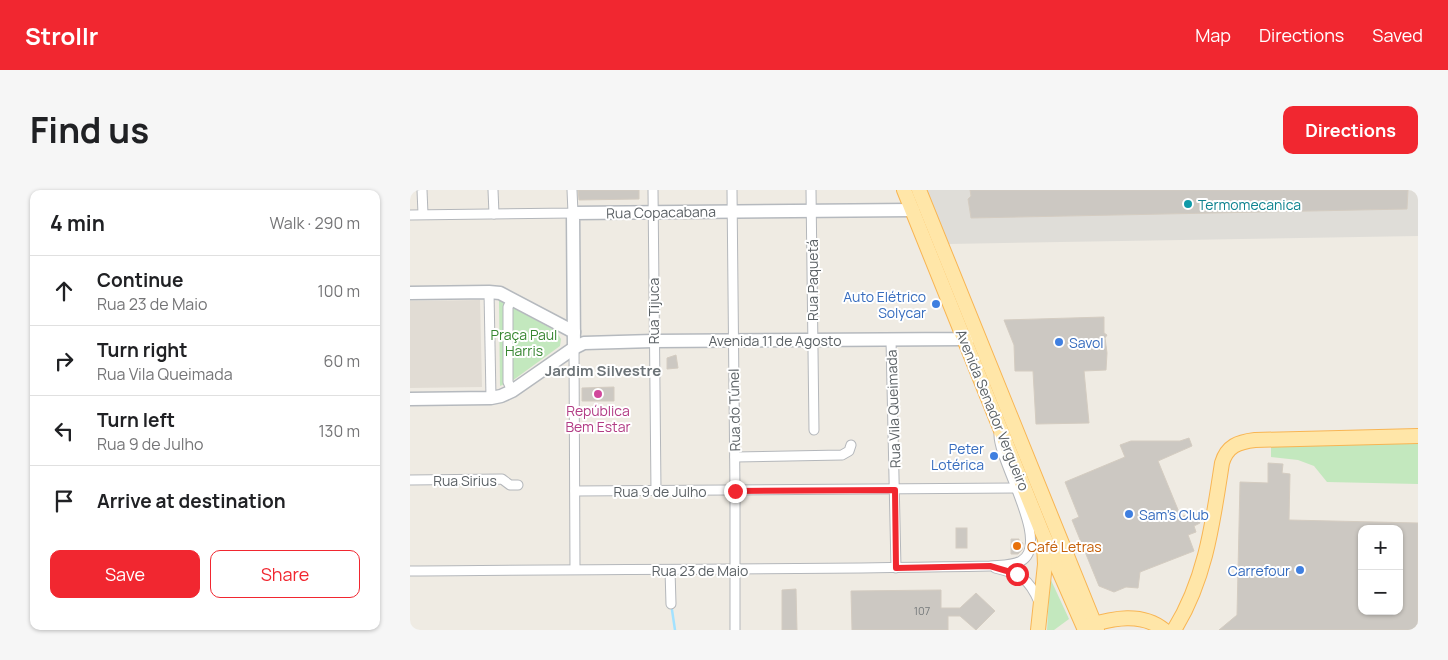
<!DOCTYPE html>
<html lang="en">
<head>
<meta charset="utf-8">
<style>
	:root { --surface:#fff; --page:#f6f6f6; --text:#202124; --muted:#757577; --line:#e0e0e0; --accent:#f12730 }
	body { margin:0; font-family:Manrope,sans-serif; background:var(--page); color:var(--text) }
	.controls { position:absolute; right:15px; bottom:15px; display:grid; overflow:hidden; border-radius:10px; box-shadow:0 1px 4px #0004 }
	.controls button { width:45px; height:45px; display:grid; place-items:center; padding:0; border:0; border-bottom:1px solid var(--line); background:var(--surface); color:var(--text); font:25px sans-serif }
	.stop { position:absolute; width:15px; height:15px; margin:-11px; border:4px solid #f12730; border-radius:50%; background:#fff }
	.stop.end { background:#f12730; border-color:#fff; box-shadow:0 1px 5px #0008 }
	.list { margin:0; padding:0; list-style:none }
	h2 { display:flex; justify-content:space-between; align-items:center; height:65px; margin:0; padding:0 20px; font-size:21px }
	h2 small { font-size:16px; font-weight:400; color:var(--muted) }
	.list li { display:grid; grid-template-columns:32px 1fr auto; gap:15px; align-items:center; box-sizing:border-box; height:70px; padding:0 20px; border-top:1px solid var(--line) }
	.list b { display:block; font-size:19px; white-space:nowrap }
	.list p { margin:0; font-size:16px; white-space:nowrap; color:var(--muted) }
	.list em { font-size:16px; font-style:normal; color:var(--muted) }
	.actions { display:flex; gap:10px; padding:15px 20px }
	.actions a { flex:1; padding:11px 0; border:1px solid var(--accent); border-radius:10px; text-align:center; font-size:18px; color:var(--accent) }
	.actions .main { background:var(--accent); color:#fff }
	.icon { flex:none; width:28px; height:28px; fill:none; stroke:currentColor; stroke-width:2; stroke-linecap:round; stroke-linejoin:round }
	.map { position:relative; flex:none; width:1008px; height:440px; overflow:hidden; border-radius:10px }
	header { display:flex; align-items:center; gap:30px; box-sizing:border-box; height:70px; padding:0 25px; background:var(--accent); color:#fff }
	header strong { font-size:24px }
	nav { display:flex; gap:28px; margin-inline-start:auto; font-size:18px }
	.intro { display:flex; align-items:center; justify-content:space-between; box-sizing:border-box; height:120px; padding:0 30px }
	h1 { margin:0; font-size:35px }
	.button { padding:12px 22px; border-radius:10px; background:var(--accent); color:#fff; font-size:18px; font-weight:700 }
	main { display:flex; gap:30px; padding:0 30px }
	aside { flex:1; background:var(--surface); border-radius:10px; box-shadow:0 1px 4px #0004 }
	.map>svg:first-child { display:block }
	.industrial { fill:#dfddd8 }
	.education { fill:#e1dcd4 }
	.green { fill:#c3e8be }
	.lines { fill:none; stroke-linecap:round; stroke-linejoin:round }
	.stream { stroke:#a3e2ff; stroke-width:2.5 }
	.building { fill:#ccc8c2; stroke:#d4ccc1; fill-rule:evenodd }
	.street-casing { stroke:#b4b7bb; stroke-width:11 }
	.secondary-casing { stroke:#b5b9be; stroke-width:15 }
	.primary-casing { stroke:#f8b553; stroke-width:16 }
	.street { stroke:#fff; stroke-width:9 }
	.secondary { stroke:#fff; stroke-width:12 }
	.primary { stroke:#ffe6a8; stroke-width:14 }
	.route { stroke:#f12730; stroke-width:6 }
	.culture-dot { fill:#0f9aa8; stroke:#fff; stroke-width:2 }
	.shop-dot { fill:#3f7fe0; stroke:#fff; stroke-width:2 }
	.hotel-dot { fill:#d1479c; stroke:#fff; stroke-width:2 }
	.food-dot { fill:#e8710a; stroke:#fff; stroke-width:2 }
	.labels { text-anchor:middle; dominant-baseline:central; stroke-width:4; stroke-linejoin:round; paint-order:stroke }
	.number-label { font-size:11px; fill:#777b7c }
	.culture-label { font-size:14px; fill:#0d838f; stroke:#fff; text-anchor:start }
	.street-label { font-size:14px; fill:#5b6165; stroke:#fff }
	.shop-label { font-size:14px; fill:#366cbe; stroke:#fff; text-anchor:end }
	.park-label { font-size:14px; fill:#378631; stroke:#fff }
	.hotel-label { font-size:14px; fill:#b23c85; stroke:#fff }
	.food-label { font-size:14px; fill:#c56008; stroke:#fff; text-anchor:start }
	.neighbourhood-label { font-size:15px; font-weight:bold; fill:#6c7377; stroke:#fff }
</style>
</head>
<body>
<header>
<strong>Strollr</strong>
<nav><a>Map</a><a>Directions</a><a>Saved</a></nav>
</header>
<div class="intro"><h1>Find us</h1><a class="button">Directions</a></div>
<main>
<aside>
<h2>4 min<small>Walk · 290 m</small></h2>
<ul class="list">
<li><svg class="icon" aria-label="ahead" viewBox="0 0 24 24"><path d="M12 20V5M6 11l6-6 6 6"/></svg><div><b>Continue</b><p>Rua 23 de Maio</p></div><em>100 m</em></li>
<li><svg class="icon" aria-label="right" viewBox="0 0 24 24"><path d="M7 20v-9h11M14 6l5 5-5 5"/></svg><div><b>Turn right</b><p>Rua Vila Queimada</p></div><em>60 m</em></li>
<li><svg class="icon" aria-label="left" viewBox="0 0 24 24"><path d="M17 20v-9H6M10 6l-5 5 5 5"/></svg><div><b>Turn left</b><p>Rua 9 de Julho</p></div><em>130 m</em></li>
<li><svg class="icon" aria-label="arrive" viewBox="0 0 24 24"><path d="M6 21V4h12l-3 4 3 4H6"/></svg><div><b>Arrive at destination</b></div></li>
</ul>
<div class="actions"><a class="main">Save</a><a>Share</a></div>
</aside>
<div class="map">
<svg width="1008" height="440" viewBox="0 0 1008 440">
	<rect width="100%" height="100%" fill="#efebe3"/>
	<path class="industrial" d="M516,0H1008V46L538,54Z"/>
	<path class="education" d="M70,110L72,197L0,198V111Z"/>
	<g class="green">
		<path d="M89,110L146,141L151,149L150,156L102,191L90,196Z"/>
		<path d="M1008,251V294L917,292L904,276L888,270L861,267V255Z"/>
		<path d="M640,388L659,429L644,440H637Z"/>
	</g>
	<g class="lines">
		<path class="stream" d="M262,420L265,440"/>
	</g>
	<g class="building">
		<path d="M168,0H229V9L169,10Z"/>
		<path d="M560,0H998L997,19L561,28L558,9L561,6Z"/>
		<path d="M694,127V143L697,145L695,148L697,163L696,180L674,181L679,233L626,234L623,181H605L604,155L594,130Z"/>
		<path d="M266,165L268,178L257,179V168Z"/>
		<path d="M204,197V211H172V198Z"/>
		<path d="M779,248L782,256L748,271L771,327L785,321L790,333L784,336L786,342L778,345L784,361L730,382L728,398L716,397L704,402L689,396L662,330L669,327L655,292L715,267L710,255L721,251H770Z"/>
		<path d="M858,273L873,274L872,283L880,284L879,330L1008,333V440H809L827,425L830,292L858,293ZM952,339H989V421H952Z"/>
		<rect x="546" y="338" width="11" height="20"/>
		<path d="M601,349H609V352L613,353L612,360L608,364H601Z"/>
		<path d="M386,399L387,440H372V400Z"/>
		<path d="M531,400V418H550L566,403L585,421L566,440L550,426H538V440H442L441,401Z"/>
	</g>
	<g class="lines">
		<defs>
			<g id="street">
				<path d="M12,0L13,24"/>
				<path d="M83,0L84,24"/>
				<path d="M243,0L246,301"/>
				<path d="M322,0L325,301V440"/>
				<path d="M401,0L404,240"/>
				<path d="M0,25L163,23L162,0"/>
				<path d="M79,102L81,208"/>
				<path d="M481,150L486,378"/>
				<path d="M164,158L165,379"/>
				<path d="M102,201L98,192V117L102,109"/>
				<path d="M325,267L432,265L439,261L441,255"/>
				<path d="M0,290L92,289L100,295H108"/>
				<path d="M165,301L605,298"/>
				<path d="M585,378C610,384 619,388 629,412"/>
				<path d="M260,380L261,414"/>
				<path d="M0,381C193,379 387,380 580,376C589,375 602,376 611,371C642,354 588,271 589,244"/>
			</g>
			<g id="secondary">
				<path d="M0,103L79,102L90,103L164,142"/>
				<path d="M164,158L163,23L503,20"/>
				<path d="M0,209L81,208L91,206L102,201L164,158L174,153L243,151L555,149L566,144"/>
			</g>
			<g id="primary">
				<path d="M494,0L632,342L675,440"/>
				<path d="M509,0L687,440"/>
				<path d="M677,436C703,428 732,422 754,440"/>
				<path d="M628,440L635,374L634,355"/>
				<path d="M764,440C796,389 803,331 812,273C817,256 828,252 845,250L1008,246"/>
			</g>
		</defs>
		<use href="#street" class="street-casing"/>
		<use href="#secondary" class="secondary-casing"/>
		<use href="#primary" class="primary-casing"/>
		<use href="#street" class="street"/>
		<use href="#secondary" class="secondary"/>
		<use href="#primary" class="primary"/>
	</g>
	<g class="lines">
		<path class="route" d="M325,301L485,300L486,378L580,376L607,384"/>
	</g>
	<circle class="culture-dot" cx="778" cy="14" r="5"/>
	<g class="shop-dot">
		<circle cx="526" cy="114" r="5"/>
		<circle cx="649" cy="152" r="5"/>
		<circle cx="584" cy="266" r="5"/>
		<circle cx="719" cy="324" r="5"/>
		<circle cx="890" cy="380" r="5"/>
	</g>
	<circle class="hotel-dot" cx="188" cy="204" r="5"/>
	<circle class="food-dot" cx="607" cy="356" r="5"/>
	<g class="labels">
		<g class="number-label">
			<text x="512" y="420">107</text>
		</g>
		<g class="culture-label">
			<text x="788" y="14">Termomecanica</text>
		</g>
		<g class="street-label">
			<text transform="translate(251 22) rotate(-1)">Rua Copacabana</text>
			<text transform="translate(402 90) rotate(-90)">Rua Paquetá</text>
			<text transform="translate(243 121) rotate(-90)">Rua Tijuca</text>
			<text x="365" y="150">Avenida 11 de Agosto</text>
			<text transform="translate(483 219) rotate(-92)">Rua Vila Queimada</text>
			<text transform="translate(324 220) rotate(-91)">Rua do Túnel</text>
			<text transform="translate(583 220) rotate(68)">Avenida Senador Vergueiro</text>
			<text x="55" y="290">Rua Sirius</text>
			<text x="250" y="301">Rua 9 de Julho</text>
			<text x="290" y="380">Rua 23 de Maio</text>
		</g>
		<g class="shop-label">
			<text x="516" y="106">Auto Elétrico<tspan x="516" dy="16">Solycar</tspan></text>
			<text x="659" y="152" text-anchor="start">Savol</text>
			<text x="574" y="258">Peter<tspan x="574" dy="16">Lotérica</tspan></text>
			<text x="729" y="324" text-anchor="start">Sam's Club</text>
			<text x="880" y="380">Carrefour</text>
		</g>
		<g class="park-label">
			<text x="114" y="144">Praça Paul<tspan x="114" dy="16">Harris</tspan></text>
		</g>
		<g class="hotel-label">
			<text x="188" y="220">República<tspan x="188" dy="16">Bem Estar</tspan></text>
		</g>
		<g class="food-label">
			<text x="617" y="356">Café Letras</text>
		</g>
		<g class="neighbourhood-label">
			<text x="193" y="180">Jardim Silvestre</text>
		</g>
	</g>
</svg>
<div class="controls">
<button>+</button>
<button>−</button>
</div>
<div class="stop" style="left:607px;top:384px"></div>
<div class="stop end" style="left:325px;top:301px"></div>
</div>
</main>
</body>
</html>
